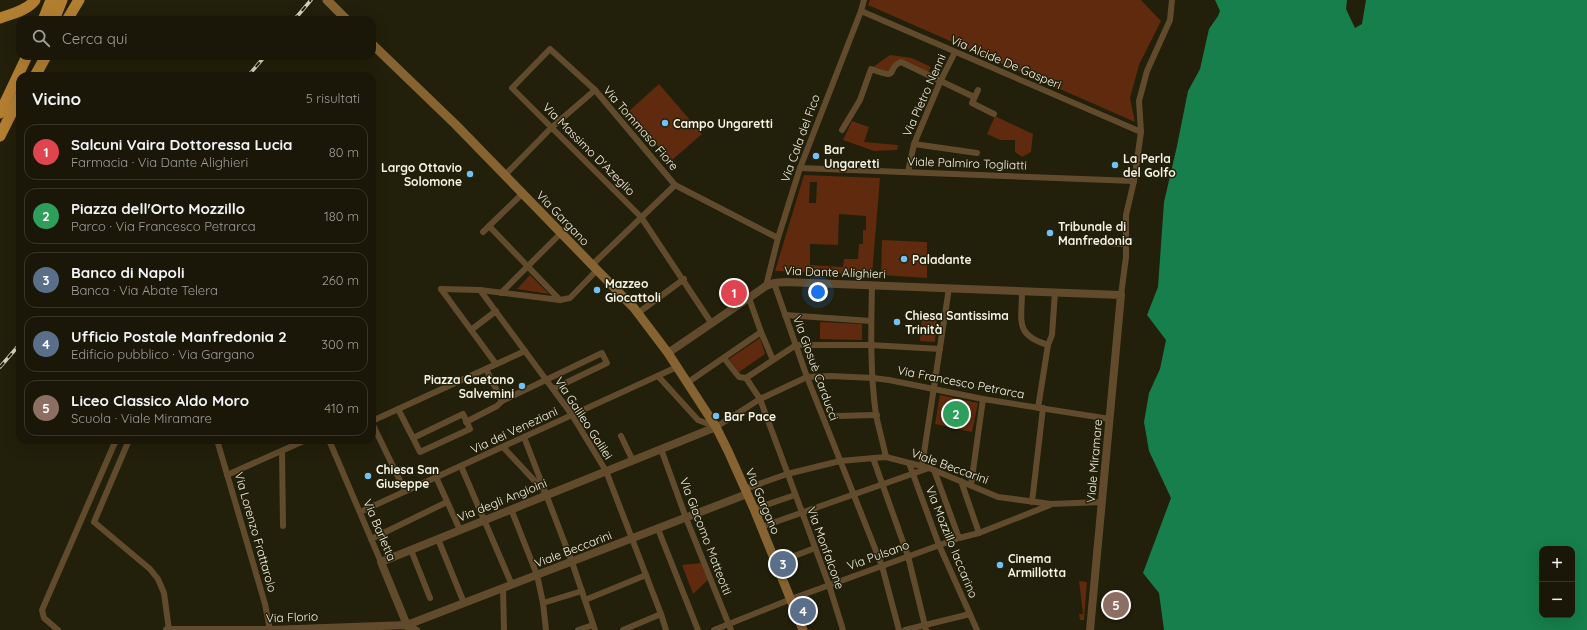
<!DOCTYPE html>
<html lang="it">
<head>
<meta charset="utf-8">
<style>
	:root { --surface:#1a1708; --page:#272416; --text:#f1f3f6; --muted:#9f9f9c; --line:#383629; --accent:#d93025 }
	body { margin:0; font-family:Quicksand,sans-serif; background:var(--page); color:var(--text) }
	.controls { position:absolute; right:12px; bottom:12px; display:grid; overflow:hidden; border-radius:8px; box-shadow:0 4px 16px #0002 }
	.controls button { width:36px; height:36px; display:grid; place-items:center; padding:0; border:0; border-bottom:1px solid var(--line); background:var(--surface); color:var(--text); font:20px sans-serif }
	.you { position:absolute; left:818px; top:292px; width:14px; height:14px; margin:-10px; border:3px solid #fff; border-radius:50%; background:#1a73e8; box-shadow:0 0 0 6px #1a73e833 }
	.badge { display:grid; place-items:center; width:26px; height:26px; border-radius:50%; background:var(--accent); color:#fff; font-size:13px; font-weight:700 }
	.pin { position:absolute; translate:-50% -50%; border:2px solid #fff; box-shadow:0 1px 4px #0006 }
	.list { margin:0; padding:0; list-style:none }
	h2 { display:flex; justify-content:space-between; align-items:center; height:52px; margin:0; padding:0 16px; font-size:17px }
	h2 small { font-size:13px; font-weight:400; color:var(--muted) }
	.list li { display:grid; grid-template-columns:26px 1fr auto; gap:12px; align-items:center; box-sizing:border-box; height:56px; margin:0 8px 8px; padding:0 8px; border:1px solid var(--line); border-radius:12px }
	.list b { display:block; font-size:15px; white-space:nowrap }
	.list p { margin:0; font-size:13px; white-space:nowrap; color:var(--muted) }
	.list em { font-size:13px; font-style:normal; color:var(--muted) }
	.icon { flex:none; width:22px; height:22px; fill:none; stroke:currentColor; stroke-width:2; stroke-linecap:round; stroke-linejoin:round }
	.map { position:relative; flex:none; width:1587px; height:630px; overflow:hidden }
	.search { position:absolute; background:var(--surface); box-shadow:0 4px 16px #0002; left:16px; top:16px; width:360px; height:44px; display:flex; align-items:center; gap:10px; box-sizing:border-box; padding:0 14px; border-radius:12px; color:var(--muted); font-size:15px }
	.panel { position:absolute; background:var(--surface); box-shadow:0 4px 16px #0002; left:16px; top:72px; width:360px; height:372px; border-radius:12px }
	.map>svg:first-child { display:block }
	.green { fill:#5f2a0d; fill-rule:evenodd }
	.water { fill:#167f4c; fill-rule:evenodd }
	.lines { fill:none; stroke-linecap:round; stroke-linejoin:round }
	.minor { stroke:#624b2d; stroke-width:6 }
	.tertiary { stroke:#624b2d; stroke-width:8 }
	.secondary { stroke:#876331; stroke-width:9 }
	.trunk { stroke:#b27e32; stroke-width:11 }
	.rail-casing { stroke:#d1cfc0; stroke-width:3.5 }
	.rail { stroke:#221f0a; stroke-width:2; stroke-dasharray:6; stroke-linecap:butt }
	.poi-dot { fill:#72c1f5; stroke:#221f0a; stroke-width:1.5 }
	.labels { text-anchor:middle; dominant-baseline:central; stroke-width:3; stroke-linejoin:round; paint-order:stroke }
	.street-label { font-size:12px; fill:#f5f3e6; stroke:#221f0a }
	.poi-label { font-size:12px; font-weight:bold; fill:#f5f3e6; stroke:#221f0a; text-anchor:start }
</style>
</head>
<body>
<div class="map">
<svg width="1587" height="630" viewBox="0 0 1587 630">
	<rect width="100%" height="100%" fill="#221f0a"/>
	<g class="green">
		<path d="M870,0H1141L1161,21L1139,65L1130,98L1135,122L868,5Z"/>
		<path d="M890,55L912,58L931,67L928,73L901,60L888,73L873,67Z"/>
		<path d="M659,84L702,134L671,161L628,112Z"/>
		<path d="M995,116L1033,134L1031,152L1022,157L1015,152V140H1000L987,134Z"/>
		<path d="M852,121L869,127L864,142L898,145L897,150L874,151L843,140Z"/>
		<path d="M804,175L880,178L872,275L775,271ZM810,182H817L816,203H809ZM839,214L866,216V230H863V244H859L858,259H844L843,267L810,265V244L838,245Z"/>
		<path d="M882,240L927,242V278L881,275Z"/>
		<path d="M530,275L549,294L517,289Z"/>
		<path d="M922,313L937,314L935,342L920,341Z"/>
		<path d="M820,322L862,324V340L820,339Z"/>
		<path d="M760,338L765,354L739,372L729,359Z"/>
		<path d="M940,395L978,403L972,432L935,424Z"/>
		<path d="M701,563L708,580L693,594L682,565Z"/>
		<path d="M1079,581L1087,582L1084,620H1080L1079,614H1083Z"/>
	</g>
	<path class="water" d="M1215,0H1347L1346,9L1355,28L1362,24L1366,0H1587V630H1164L1159,593L1143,573L1171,498L1149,451L1144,422L1149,393L1160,369L1166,340L1147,315L1158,287L1164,202L1177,146L1188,91L1200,69L1209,29L1218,16L1220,11ZM1542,549H1572V615H1542Z"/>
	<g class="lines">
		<g class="minor">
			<path d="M861,11L1141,132"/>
			<path d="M595,90L550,49L512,88L641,217L712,324"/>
			<path d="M978,90L972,103L994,114"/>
			<path d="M842,130L860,100L871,69C902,81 885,68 901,62L974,97"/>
			<path d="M914,144L977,153"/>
			<path d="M800,168L1134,181"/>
			<path d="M908,172L914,144L940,82L955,52"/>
			<path d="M505,175L551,128L595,90L675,185L778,238"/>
			<path d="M489,226L560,300"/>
			<path d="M483,232L523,193"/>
			<path d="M1090,242L1126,244"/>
			<path d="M592,265L675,185"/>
			<path d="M774,283L807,377L882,566L899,630"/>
			<path d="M872,285C871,329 870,372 876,415C879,429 883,443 886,457"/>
			<path d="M766,286L778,238L800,168L861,11L864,0"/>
			<path d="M441,289L480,290L572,415L606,471L661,614L666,630"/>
			<path d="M441,289L496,364"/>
			<path d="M480,290L560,300L570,298L597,270"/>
			<path d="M1022,291C1022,321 1014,335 1048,345"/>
			<path d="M501,293L561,233"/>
			<path d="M1121,295L1126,257V215L1134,181L1141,132L1139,101L1147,71L1170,20L1172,0"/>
			<path d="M638,313L684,279"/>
			<path d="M785,315L871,321"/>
			<path d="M471,330L496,311"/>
			<path d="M761,332L773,360"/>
			<path d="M724,358L739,377L746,378L760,399L829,585L843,630"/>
			<path d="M486,369L502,401L602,353L607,363L553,389"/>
			<path d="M658,376L698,420L716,427L760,399L807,377L831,376L873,378L889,380L983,399L1110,419"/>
			<path d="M746,378L796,345H870L940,349"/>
			<path d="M687,383L761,332L749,298"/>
			<path d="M1038,408L1048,345L1052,335L1055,292"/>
			<path d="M398,409L413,438"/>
			<path d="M463,414L470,429L420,452L413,438Z"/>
			<path d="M836,416L877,415"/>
			<path d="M372,421L525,351"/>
			<path d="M466,422L497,406L502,401"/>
			<path d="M372,423L405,491"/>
			<path d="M621,436L633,461"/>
			<path d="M524,437L572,562L595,630"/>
			<path d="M129,440L94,522L150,569L158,579L164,593L169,630"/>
			<path d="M217,440L265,604L270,630"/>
			<path d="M329,440L381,562"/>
			<path d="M503,447L545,492"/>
			<path d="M661,449L686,518L731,630"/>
			<path d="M282,451L283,526"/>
			<path d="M873,458L908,556L926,630"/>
			<path d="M909,463L939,545L977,630"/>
			<path d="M461,466L512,585"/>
			<path d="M922,466L949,288"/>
			<path d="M934,470L959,538"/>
			<path d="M227,475L306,440"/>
			<path d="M436,477L460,530"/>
			<path d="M961,481L979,533"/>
			<path d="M971,485L983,399"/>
			<path d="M745,489L787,474L840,461L886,457L929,468L998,497L1051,504L1102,502"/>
			<path d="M1032,502L1043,408"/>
			<path d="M511,509L537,575L543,603L546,630"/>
			<path d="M754,509L795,495"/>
			<path d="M360,512L677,367"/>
			<path d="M761,527L929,468"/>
			<path d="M658,529L698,630"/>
			<path d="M371,539L447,502"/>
			<path d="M438,539L464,603"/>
			<path d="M411,550L430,598"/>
			<path d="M776,563L815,548"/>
			<path d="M503,588L504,630"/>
			<path d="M585,600L646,575"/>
			<path d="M543,603L582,591"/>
			<path d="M407,625L417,630"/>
			<path d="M58,630L44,618L42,610L116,440"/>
			<path d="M578,630L593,625"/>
			<path d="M623,630L661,614"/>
			<path d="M714,630L791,599L959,538L979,533L1050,505"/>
			<path d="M905,630L970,614"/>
		</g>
		<g class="tertiary">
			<path d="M668,353L766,286L774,283L785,282L1121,295L1090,630"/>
			<path d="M167,630H270L407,625L747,494"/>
			<path d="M409,630L381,562L716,427"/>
		</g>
		<g class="secondary">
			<path d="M327,0L347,20"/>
			<path d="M372,44L456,125L634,308L668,353L716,427L728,451L754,509L803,630"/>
		</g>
		<g class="trunk">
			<path d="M0,18C11,14 28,10 35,0"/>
			<path d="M43,20L51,0"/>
			<path d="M54,20L62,0"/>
			<path d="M67,20L79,0"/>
			<path d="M35,76L46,56"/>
			<path d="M0,113L27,56"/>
			<path d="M0,136L20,96"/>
		</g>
		<defs>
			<g id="rail">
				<path d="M294,20L311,0"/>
				<path d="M248,76L265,56"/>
				<path d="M0,367L20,344"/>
			</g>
		</defs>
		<use href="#rail" class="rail-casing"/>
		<use href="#rail" class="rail"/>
	</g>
	<g class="poi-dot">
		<circle cx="665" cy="123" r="4"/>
		<circle cx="816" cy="156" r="4"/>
		<circle cx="1115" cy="165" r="4"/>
		<circle cx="470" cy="174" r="4"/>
		<circle cx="1050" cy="233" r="4"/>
		<circle cx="904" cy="259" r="4"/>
		<circle cx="597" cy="290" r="4"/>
		<circle cx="897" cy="322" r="4"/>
		<circle cx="522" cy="386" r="4"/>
		<circle cx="716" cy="416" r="4"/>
		<circle cx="368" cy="476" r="4"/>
		<circle cx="1000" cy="565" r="4"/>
	</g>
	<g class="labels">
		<g class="street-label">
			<text transform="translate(1006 62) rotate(23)">Via Alcide De Gasperi</text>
			<text transform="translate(924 95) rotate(-66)">Via Pietro Nenni</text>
			<text transform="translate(641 128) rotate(49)">Via Tommaso Fiore</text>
			<text transform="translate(800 138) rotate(-70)">Via Cala del Fico</text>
			<text transform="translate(589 149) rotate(45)">Via Massimo D'Azeglio</text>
			<text transform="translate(967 163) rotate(2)">Viale Palmiro Togliatti</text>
			<text transform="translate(563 218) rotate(46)">Via Gargano</text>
			<text transform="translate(835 272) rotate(2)">Via Dante Alighieri</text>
			<text transform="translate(816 368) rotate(70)">Via Giosuè Carducci</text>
			<text transform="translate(961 382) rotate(11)">Via Francesco Petrarca</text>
			<text transform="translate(584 418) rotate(57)">Via Galileo Galilei</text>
			<text transform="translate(514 430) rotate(-25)">Via dei Veneziani</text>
			<text transform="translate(1094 461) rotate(-85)">Viale Miramare</text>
			<text transform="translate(950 466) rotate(20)">Viale Beccarini</text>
			<text transform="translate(502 500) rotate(-22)">Via degli Angioini</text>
			<text transform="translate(763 501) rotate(67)">Via Gargano</text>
			<text transform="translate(380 530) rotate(67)">Via Barletta</text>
			<text transform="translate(256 532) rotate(74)">Via Lorenzo Frattarolo</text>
			<text transform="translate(706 536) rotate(69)">Via Giacomo Matteotti</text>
			<text transform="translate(952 542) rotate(68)">Via Mozzillo Iaccarino</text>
			<text transform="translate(826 548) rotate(70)">Via Monfalcone</text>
			<text transform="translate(573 549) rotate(-21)">Viale Beccarini</text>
			<text transform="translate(878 555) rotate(-20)">Via Pulsano</text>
			<text transform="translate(292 617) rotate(-2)">Via Florio</text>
		</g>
		<g class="poi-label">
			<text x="673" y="123">Campo Ungaretti</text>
			<text x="824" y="149">Bar<tspan x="824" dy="14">Ungaretti</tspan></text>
			<text x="1123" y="158">La Perla<tspan x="1123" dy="14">del Golfo</tspan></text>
			<text x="462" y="167" text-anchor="end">Largo Ottavio<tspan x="462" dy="14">Solomone</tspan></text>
			<text x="1058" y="226">Tribunale di<tspan x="1058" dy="14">Manfredonia</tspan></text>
			<text x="912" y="259">Paladante</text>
			<text x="605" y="283">Mazzeo<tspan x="605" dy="14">Giocattoli</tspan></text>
			<text x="905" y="315">Chiesa Santissima<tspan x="905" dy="14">Trinità</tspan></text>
			<text x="514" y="379" text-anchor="end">Piazza Gaetano<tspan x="514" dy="14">Salvemini</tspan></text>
			<text x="724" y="416">Bar Pace</text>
			<text x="376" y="469">Chiesa San<tspan x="376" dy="14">Giuseppe</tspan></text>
			<text x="1008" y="558">Cinema<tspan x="1008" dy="14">Armillotta</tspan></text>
		</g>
	</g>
</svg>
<div class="controls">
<button>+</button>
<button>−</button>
</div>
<div class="you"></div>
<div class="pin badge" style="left:734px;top:293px;background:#e0444e">1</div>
<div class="pin badge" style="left:956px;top:414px;background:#2e9e5b">2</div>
<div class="pin badge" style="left:783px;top:564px;background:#5c6f8a">3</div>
<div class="pin badge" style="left:803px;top:611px;background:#5c6f8a">4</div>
<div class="pin badge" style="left:1116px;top:605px;background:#8d6e63">5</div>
<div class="search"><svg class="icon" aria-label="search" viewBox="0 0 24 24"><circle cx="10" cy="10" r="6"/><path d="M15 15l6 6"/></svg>Cerca qui</div>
<section class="panel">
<h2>Vicino<small>5 risultati</small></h2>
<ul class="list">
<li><span class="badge" style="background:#e0444e">1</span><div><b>Salcuni Vaira Dottoressa Lucia</b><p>Farmacia · Via Dante Alighieri</p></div><em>80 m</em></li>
<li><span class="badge" style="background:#2e9e5b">2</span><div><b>Piazza dell'Orto Mozzillo</b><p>Parco · Via Francesco Petrarca</p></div><em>180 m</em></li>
<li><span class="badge" style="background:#5c6f8a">3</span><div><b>Banco di Napoli</b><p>Banca · Via Abate Telera</p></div><em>260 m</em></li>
<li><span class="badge" style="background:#5c6f8a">4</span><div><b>Ufficio Postale Manfredonia 2</b><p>Edificio pubblico · Via Gargano</p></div><em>300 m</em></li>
<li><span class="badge" style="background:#8d6e63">5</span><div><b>Liceo Classico Aldo Moro</b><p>Scuola · Viale Miramare</p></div><em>410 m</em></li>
</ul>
</section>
</div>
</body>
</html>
